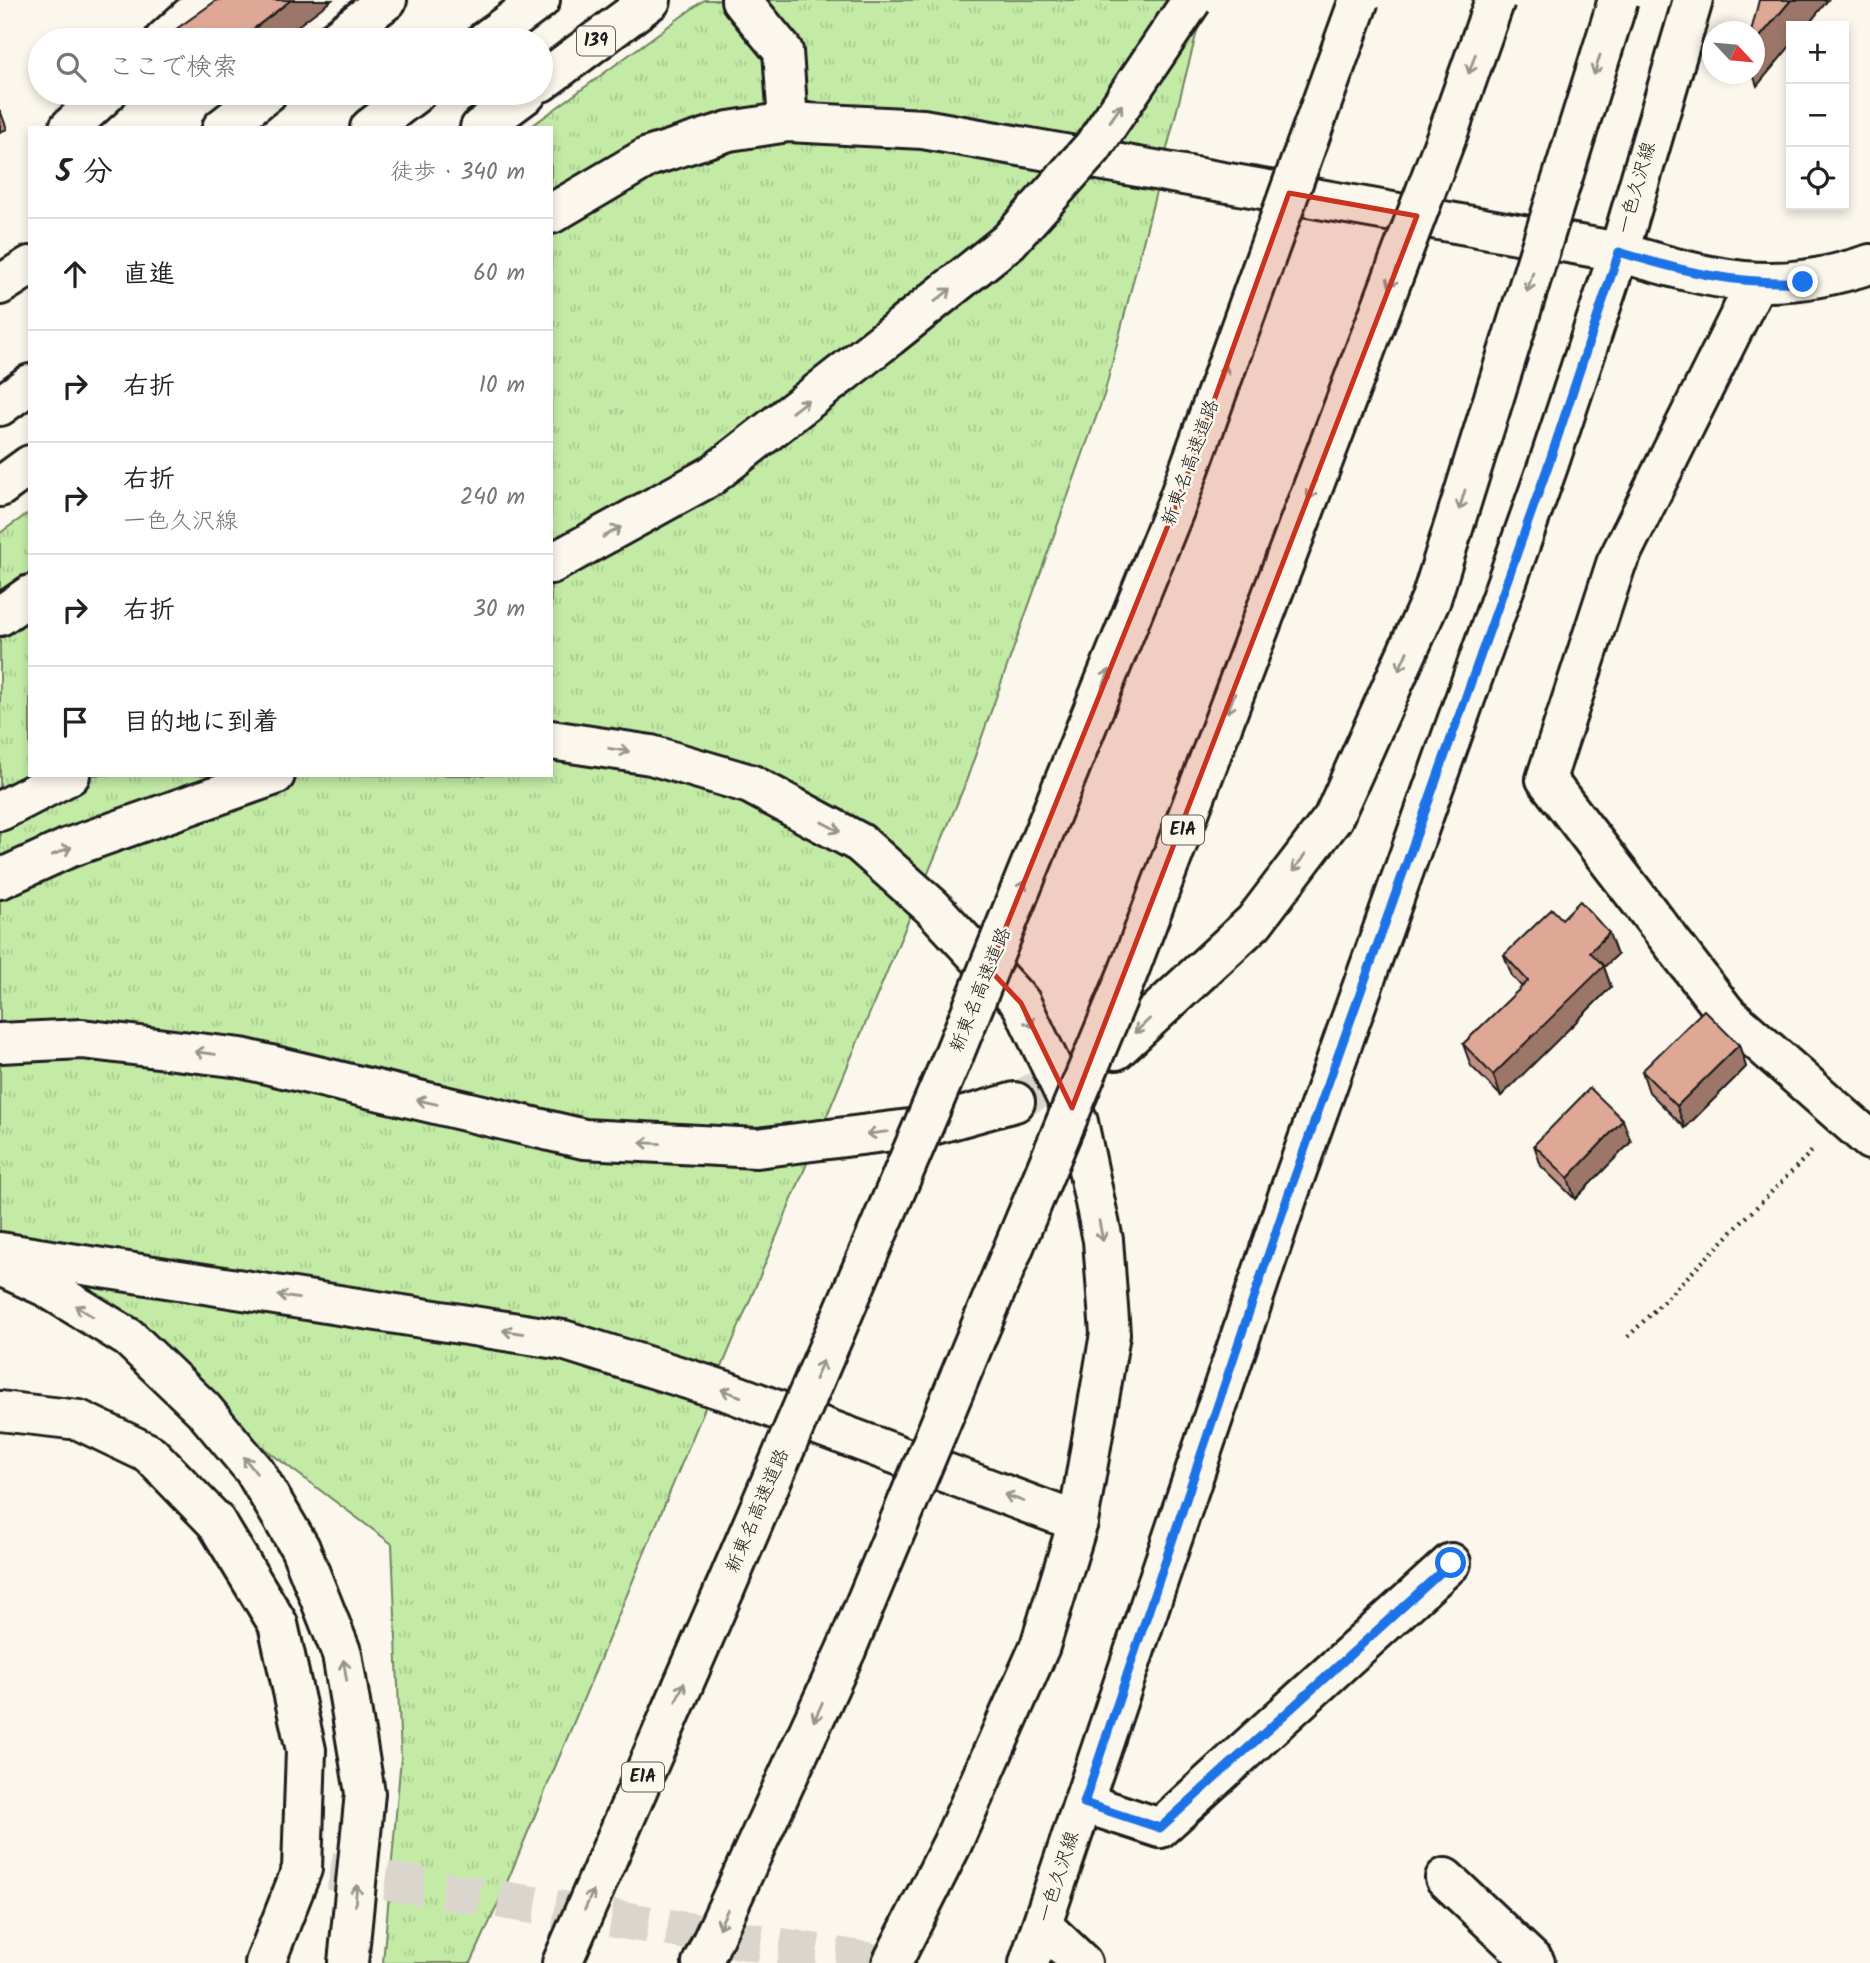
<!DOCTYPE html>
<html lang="ja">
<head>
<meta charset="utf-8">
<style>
	:root { --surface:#fff; --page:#f2f2f2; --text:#222; --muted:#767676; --line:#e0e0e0 }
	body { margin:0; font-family:Kalam,"Klee One",sans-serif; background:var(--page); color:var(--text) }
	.controls { position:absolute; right:21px; top:21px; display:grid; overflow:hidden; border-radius:0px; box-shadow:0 4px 10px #0003 }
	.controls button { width:63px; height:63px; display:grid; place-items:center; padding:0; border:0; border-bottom:2px solid var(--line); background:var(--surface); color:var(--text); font:35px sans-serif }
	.compass { position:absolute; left:1702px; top:21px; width:63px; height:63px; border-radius:50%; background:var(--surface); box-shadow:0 4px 10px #0003; rotate:116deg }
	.stop { position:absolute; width:21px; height:21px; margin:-16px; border:5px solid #1a73e8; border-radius:50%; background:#fff }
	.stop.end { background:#1a73e8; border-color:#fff; box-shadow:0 2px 7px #0008 }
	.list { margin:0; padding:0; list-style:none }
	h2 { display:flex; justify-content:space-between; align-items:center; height:91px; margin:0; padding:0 28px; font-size:30px }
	h2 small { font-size:23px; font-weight:400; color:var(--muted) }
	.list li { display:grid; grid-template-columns:46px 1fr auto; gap:21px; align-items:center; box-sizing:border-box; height:112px; padding:0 28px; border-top:2px solid var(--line) }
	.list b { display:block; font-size:26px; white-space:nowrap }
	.list p { margin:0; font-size:23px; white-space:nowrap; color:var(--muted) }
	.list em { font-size:23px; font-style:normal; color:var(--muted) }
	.icon { flex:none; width:38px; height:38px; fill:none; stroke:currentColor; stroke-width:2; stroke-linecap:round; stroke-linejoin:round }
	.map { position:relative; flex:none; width:1870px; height:1963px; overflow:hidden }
	.search { position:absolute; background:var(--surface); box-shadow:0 4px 10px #0003; left:28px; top:28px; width:525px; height:77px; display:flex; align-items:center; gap:18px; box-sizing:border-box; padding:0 24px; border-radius:38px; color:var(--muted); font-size:26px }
	.panel { position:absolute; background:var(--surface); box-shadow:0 4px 10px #0003; left:28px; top:126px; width:525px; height:651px; border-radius:0px }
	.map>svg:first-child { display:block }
	.grass { fill:url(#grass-tufts); stroke:#708461; stroke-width:2 }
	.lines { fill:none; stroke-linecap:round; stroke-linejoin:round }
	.minor-tunnel { stroke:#dad6cd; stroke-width:38; stroke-dasharray:38 19; stroke-linecap:butt }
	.highway-tunnel { stroke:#dad6cd; stroke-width:38; stroke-dasharray:38 19; stroke-linecap:butt }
	.minor-casing { stroke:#1c1c1c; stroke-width:44 }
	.major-casing { stroke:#1c1c1c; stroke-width:44 }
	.highway-casing { stroke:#1c1c1c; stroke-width:44 }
	.path { stroke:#1c1c1c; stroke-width:4.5; stroke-dasharray:2 5; stroke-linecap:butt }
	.minor { stroke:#fbf7ec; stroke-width:38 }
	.major { stroke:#fbf7ec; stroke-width:38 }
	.highway { stroke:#fbf7ec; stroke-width:38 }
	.highway-bridge-casing { stroke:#1c1c1c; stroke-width:44; stroke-linecap:butt }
	.highway-bridge { stroke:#fbf7ec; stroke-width:38 }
	.wall { fill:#c09081; stroke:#1c1c1c; stroke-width:2 }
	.shaded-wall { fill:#9c7669; stroke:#1c1c1c; stroke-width:2 }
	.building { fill:#dfa896; stroke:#1c1c1c; stroke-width:2 }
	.oneway { stroke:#97948e }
	.route { stroke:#1a73e8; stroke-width:9 }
	.marked { fill:#c8321e; fill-opacity:0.2; stroke:#c8321e; stroke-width:5; stroke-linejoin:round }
	.labels { text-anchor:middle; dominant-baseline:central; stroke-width:5; stroke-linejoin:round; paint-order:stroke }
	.shield { fill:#fbf7ec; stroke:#5f5e5a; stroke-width:2 }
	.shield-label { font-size:18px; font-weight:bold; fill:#1c1c1c }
	.street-label { font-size:19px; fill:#1c1c1c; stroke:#fbf7ec }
</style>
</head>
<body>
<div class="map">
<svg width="1870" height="1963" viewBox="0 0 1870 1963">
	<defs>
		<pattern id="grass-tufts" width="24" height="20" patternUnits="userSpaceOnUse" patternTransform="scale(1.75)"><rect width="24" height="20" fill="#c3eba6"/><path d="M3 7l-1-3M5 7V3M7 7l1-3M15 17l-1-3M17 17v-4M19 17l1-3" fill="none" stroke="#a7c98e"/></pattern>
	</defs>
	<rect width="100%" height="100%" fill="#fbf7ec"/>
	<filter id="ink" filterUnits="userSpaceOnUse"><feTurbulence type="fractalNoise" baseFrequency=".0143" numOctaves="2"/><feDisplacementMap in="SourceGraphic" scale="14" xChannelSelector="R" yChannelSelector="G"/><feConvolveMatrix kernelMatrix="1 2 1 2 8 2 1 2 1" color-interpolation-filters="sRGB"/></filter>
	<g filter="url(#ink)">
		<path class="grass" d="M704,0H1205L1104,395L964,787L500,1899L471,1963H383L401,1757L392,1544L0,1251V533L30,512V775H551V128H529Z"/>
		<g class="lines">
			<path class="minor-tunnel" d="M330,1871L878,1963"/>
			<path class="highway-tunnel" d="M1015,1102L1086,1065"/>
			<defs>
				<g id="minor">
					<path d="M741,0L783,51L788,122"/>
					<path d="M164,40L208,0"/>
					<path d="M335,40L387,0"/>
					<path d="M69,128L107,93"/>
					<path d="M222,128L267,93"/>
					<path d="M551,214L648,157L729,131L788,122L923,129L1619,252C1714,280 1771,297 1870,264"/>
					<path d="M1756,283L1616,564L1546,779L1726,1013L1870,1140"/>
					<path d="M0,285L30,266"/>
					<path d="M0,616L30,595"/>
					<path d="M0,1252L563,1340L726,1391L1078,1522"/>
					<path d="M0,1411L79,1420L150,1454L216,1522L278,1624L306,1750L302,1869L265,1963"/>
					<path d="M1084,1803L1160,1828L1451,1563"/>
					<path d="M1445,1878L1535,1963"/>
					<path d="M1043,1926L1082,1963"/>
				</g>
				<path id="major" d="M1029,1963L1289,1193L1548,466L1619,252L1693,0"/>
				<g id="highway">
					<path d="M486,40L540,0"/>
					<path d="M541,82L651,0"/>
					<path d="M370,128L416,93"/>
					<path d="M480,128L527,93"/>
					<path d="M0,406L30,384"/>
					<path d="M0,487L30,465"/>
					<path d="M551,564L711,476L889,337"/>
					<path d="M551,740L651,755L750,784L860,843L932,907L1021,1003L1078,1122L1103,1240L1110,1334L1078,1522L1040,1646L952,1844L892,1963"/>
					<path d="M0,811L70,775"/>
					<path d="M0,879L68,848L275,775"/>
					<path d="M0,1043L82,1039L241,1058L584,1139L757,1148L925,1127L1015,1102"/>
					<path d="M1116,1050L1254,922L1333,818L1431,599"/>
					<path d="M0,1266L46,1287L129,1338L203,1409L254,1470L300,1548L342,1654L365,1793L348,1963"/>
					<path d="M562,1963L724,1591"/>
					<path d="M702,1963L846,1650"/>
				</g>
			</defs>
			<use href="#minor" class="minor-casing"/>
			<use href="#major" class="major-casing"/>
			<use href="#highway" class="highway-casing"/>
			<path class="path" d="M1628,1337L1815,1148"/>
			<use href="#minor" class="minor"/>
			<use href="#major" class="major"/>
			<use href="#highway" class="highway"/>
			<defs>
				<g id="highway-bridge">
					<path d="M889,337L1009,241L1093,147L1192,0"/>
					<path d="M1431,599L1618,0"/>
					<path d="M724,1591L952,1059L1177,503L1359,0"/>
					<path d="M846,1650L1128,973L1449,130L1495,0"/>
				</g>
			</defs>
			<use href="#highway-bridge" class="highway-bridge-casing"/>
			<use href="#highway-bridge" class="highway-bridge"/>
		</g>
		<g class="wall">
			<path d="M0,110L7,129L0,132Z"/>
			<path d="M1504,955H1617L1604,967L1611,987L1501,1096L1471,1066L1463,1044L1522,987L1512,976Z"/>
			<path d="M1739,1045L1746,1067L1685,1128L1649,1092L1642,1071Z"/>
			<path d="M1631,1142L1575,1199L1541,1166L1534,1145Z"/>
		</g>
		<g class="shaded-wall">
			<path d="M291,0H332L279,40H239Z"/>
			<path d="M1791,0H1828L1807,26H1791V45L1757,86L1753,74H1754V44Z"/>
			<path d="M215,93H225L217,99Z"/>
			<path d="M1609,933L1617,955L1604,967L1611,987L1501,1096L1493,1075L1590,952Z"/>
			<path d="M1739,1045L1746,1067L1685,1128L1677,1106Z"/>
			<path d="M1623,1120L1631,1142L1575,1199L1568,1178Z"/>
		</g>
		<g class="building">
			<path d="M217,0H291L239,40H183L175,30Z"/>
			<path d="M1759,0H1791L1754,44V32H1751Z"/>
			<path d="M1580,901L1609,933L1590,952L1604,966L1493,1075L1463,1044L1528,981L1504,955L1552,909L1562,919Z"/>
			<path d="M1704,1010L1739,1045L1677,1106L1642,1071Z"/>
			<path d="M1590,1088L1623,1120L1568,1178L1534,1145Z"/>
		</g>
		<defs><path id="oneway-shaft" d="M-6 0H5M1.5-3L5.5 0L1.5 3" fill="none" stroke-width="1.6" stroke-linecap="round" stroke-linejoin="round" transform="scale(1.75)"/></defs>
		<g class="oneway">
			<use href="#oneway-shaft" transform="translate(1472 64) rotate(109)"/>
			<use href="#oneway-shaft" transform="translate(1597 65) rotate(107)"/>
			<use href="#oneway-shaft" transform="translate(1116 113) rotate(-55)"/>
			<use href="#oneway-shaft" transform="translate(1393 278) rotate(111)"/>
			<use href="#oneway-shaft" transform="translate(1530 282) rotate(107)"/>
			<use href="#oneway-shaft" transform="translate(943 295) rotate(-39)"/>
			<use href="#oneway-shaft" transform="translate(1223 375) rotate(-70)"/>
			<use href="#oneway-shaft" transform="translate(800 406) rotate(-38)"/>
			<use href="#oneway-shaft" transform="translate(1312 490) rotate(111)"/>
			<use href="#oneway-shaft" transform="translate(1462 500) rotate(107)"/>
			<use href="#oneway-shaft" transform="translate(612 532) rotate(-30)"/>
			<use href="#oneway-shaft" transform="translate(1403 661) rotate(114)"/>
			<use href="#oneway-shaft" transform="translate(1106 679) rotate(-68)"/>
			<use href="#oneway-shaft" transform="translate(1231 703) rotate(111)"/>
			<use href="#oneway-shaft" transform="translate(619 750) rotate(9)"/>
			<use href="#oneway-shaft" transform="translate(831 827) rotate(28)"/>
			<use href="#oneway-shaft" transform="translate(62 851) rotate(-23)"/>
			<use href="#oneway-shaft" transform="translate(1299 863) rotate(127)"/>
			<use href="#oneway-shaft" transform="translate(1021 890) rotate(-68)"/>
			<use href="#oneway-shaft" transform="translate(1028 1018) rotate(64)"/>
			<use href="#oneway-shaft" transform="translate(1142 1026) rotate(137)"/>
			<use href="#oneway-shaft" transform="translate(205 1053) rotate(-173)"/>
			<use href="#oneway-shaft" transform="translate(427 1102) rotate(-167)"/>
			<use href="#oneway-shaft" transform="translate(877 1133) rotate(173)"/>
			<use href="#oneway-shaft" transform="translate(650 1143) rotate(-177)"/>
			<use href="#oneway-shaft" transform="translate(1101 1231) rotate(79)"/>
			<use href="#oneway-shaft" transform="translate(288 1297) rotate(-171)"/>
			<use href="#oneway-shaft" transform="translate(84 1311) rotate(-148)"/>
			<use href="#oneway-shaft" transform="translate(513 1332) rotate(-171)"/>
			<use href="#oneway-shaft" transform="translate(819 1370) rotate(-67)"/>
			<use href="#oneway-shaft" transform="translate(731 1393) rotate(-160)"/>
			<use href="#oneway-shaft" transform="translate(250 1465) rotate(-128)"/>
			<use href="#oneway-shaft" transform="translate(1014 1498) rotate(-160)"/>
			<use href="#oneway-shaft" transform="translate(345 1670) rotate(-99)"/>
			<use href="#oneway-shaft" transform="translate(680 1692) rotate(-66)"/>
			<use href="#oneway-shaft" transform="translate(818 1712) rotate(115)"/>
			<use href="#oneway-shaft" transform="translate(356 1895) rotate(-85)"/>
			<use href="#oneway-shaft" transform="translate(589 1900) rotate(-66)"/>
			<use href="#oneway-shaft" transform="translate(723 1919) rotate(115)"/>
		</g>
	</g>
	<g class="lines" filter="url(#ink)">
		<path class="route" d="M1451,1563L1160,1828L1084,1803L1289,1193L1548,466L1619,252C1685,272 1733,284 1803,282"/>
	</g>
	<path class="marked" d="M1289,193L1417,216L1072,1108L1021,1003L989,969L1177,503Z"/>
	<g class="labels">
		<g class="shield">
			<rect x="577" y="26.5" width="38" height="29" rx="5"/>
			<rect x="1162" y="815.5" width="42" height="29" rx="5"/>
			<rect x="622" y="1762.5" width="42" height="29" rx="5"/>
		</g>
		<g class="shield-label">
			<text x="596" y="41">139</text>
			<text x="1183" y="830">E1A</text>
			<text x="643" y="1777">E1A</text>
		</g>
		<g class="street-label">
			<text transform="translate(1637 188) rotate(-74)">一色久沢線</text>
			<text transform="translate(1191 463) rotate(-70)">新東名高速道路</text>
			<text transform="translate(981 990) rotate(-68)">新東名高速道路</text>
			<text transform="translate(758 1511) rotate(-67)">新東名高速道路</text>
			<text transform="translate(1059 1877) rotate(-72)">一色久沢線</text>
		</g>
	</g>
</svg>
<div class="controls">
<button>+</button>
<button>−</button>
<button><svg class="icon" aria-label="locate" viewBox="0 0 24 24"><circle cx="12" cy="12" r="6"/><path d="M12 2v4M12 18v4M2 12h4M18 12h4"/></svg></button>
</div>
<svg class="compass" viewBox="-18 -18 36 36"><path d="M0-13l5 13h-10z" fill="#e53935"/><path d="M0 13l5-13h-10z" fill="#767676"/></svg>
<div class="stop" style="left:1451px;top:1563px"></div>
<div class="stop end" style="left:1803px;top:282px"></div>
<div class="search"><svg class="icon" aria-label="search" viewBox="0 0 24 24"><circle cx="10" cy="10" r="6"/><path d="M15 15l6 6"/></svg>ここで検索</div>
<section class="panel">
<h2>5 分<small>徒歩 · 340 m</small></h2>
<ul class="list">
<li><svg class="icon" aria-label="ahead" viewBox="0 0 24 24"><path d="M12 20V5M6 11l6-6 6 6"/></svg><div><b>直進</b></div><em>60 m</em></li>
<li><svg class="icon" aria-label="right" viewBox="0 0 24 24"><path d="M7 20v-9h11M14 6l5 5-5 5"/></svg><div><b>右折</b></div><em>10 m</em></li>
<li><svg class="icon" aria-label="right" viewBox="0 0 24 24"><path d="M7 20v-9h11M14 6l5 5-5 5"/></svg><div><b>右折</b><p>一色久沢線</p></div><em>240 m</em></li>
<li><svg class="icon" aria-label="right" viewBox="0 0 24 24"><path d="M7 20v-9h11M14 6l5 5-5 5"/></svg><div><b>右折</b></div><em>30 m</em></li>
<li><svg class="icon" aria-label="arrive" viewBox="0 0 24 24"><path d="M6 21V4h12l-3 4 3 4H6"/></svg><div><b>目的地に到着</b></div></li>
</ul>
</section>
</div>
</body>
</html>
